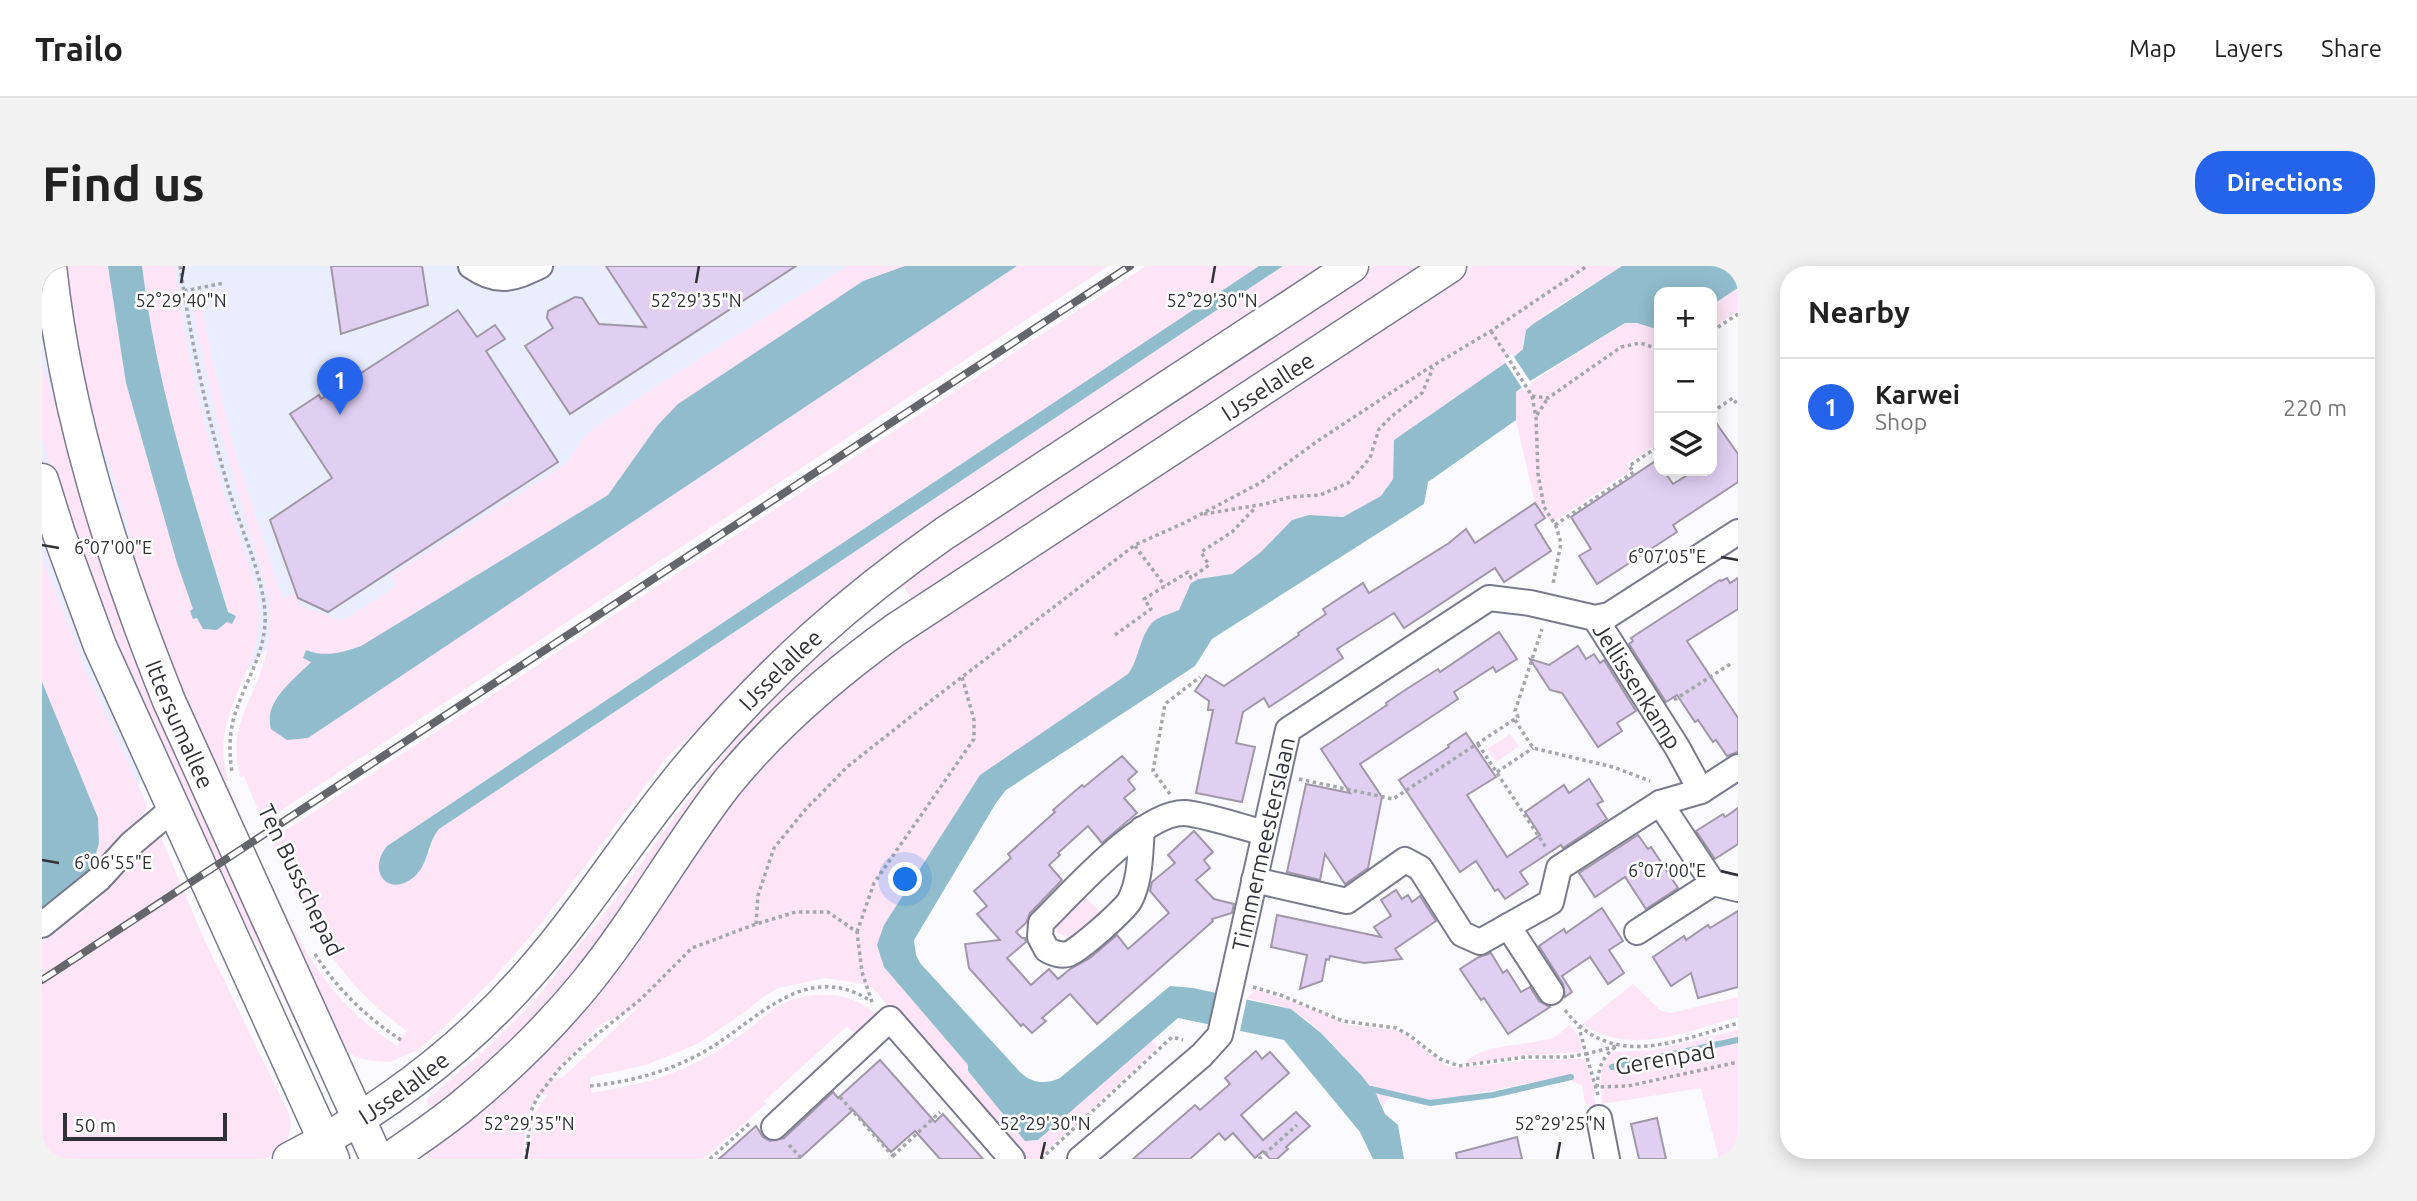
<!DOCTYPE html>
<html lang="en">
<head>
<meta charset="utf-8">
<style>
	:root { --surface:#fff; --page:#f2f2f2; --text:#222; --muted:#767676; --line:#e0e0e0; --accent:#2563eb }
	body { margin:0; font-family:Ubuntu,sans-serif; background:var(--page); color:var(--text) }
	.controls { position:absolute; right:21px; top:21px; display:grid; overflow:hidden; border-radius:14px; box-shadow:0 4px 18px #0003 }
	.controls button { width:63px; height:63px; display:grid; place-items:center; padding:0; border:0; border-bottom:2px solid var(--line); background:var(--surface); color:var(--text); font:35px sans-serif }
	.scale { position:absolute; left:21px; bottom:18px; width:164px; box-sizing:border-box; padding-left:7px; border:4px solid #313239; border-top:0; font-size:19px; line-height:24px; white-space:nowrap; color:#313239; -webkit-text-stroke:5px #fff; paint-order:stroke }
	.you { position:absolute; left:864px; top:614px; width:24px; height:24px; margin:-18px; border:5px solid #fff; border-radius:50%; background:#1a73e8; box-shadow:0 0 0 10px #1a73e833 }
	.badge { display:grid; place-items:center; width:46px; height:46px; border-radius:50%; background:var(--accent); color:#fff; font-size:23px; font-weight:700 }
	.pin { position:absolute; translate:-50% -58px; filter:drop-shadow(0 2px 4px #0008) }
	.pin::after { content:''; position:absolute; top:37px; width:24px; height:21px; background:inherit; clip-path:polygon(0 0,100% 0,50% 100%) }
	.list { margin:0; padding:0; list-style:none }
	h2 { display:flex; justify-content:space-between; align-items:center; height:91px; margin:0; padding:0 28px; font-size:30px }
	h2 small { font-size:23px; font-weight:400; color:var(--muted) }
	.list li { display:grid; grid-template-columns:46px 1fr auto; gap:21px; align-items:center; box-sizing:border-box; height:98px; padding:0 28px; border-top:2px solid var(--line) }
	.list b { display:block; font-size:26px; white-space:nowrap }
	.list p { margin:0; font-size:23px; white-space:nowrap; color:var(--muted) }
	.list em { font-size:23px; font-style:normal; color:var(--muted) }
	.icon { flex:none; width:38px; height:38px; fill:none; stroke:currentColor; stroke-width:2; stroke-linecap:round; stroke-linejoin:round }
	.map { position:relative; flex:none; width:1696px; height:893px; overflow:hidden; border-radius:28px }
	header { display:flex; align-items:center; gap:42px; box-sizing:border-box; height:98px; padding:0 35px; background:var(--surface); border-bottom:2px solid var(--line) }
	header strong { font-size:33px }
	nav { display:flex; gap:38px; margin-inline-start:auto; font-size:24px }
	.intro { display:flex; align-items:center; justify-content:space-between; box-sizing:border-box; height:168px; padding:0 42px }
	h1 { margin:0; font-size:49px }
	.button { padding:18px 32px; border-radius:28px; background:var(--accent); color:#fff; font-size:24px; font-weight:700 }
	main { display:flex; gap:42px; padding:0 42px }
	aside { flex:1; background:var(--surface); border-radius:28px; box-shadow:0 4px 18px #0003 }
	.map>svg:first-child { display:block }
	.built { fill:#eaedfd }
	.green { fill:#fde4f6; fill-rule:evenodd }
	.water { fill:#91bccc }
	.pier { fill:#f9f9fe }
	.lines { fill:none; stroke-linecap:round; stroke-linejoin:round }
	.stream { stroke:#91bccc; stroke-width:6 }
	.building { fill:#e1cff2; stroke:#a097a9; stroke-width:2 }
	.minor-casing { stroke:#797b8d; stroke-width:28 }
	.major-casing { stroke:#797b8d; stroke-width:35 }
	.path { stroke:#a5a6ac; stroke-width:3.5; stroke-dasharray:3.5 3.5; stroke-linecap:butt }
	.minor { stroke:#fff; stroke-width:24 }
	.major { stroke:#fff; stroke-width:32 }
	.rail-casing { stroke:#65666c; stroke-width:8 }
	.rail { stroke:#fff; stroke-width:5; stroke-dasharray:16; stroke-linecap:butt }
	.ticks { fill:none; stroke:#313239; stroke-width:2.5 }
	.labels { text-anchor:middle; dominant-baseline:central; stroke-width:5; stroke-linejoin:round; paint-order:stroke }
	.street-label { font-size:23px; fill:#313239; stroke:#fff }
	.ticks-label { font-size:18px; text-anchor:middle; fill:#313239; stroke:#fff; stroke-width:5; stroke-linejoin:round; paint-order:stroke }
</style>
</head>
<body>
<header>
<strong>Trailo</strong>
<nav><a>Map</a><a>Layers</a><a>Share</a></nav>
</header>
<div class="intro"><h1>Find us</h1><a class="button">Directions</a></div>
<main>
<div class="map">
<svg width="1696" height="893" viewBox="0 0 1696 893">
	<rect width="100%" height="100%" fill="#f9f9fe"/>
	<path class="built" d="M0,0H817L299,367L247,360L10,609L0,616Z"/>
	<g class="green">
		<path d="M19,0H66L84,117L135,297L152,344L148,346L151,352L155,351L181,361L185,355L191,358L194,350L187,346C151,232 114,119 100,0H132C142,75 159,150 180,223C191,258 217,316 217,350C216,411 166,450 186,514L184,515L205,564L201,566L105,344L83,249L68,199L45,146Z"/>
		<path d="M805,0H863L821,15L741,68L615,160L566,229L319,380C301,386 283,392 264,385L269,396L232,434L227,455L266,472L975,0H1066L238,545L220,554L202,510L198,511C186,459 208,442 222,396C229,375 229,353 227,331L175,154L148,30L157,28L168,84L191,180L240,333L253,328L259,340L300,355L355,320L349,310L524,198L540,174L552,162L622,115Z"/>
		<path d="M1104,0H1217L388,551L345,580L340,586H388L392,568L397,563L1241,0H1290L710,413L625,491L502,654L450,714L400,763L375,784L348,796L324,794L312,790L295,775L208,587L213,583C252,665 276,729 355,780L365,765C292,714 264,652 229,574Z"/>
		<path d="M1332,0H1382L872,336L857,314Z"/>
		<path d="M1431,0H1580L1507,46L1484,64L1481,83L1472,91L1352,174L1351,213L1339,230L1301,251L1267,249L1250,254L1219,287L1190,308L1156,313L1149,317L1137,344C1130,347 1122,349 1115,353C1098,363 1098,393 1086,408L938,509L842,659L926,799V805L983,875L996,874L1110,774L1116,781L996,893H980L828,719L783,712L736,722L724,729L704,745L655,778L604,799L548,811L549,827C585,821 620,814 653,797C672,788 690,776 707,763C718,755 729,743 742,737C773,723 813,726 836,751L815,771L805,760L722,835L724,838L661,893H487L492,848L506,829L496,827C483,849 483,869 481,893H385L390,882L736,480L842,388ZM598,740L520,812H507L559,758Z"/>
		<path d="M1696,22V45L1670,62V39Z"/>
		<path d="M1583,57H1595L1617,64V177L1584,198L1589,204L1513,255L1503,252L1493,237L1474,154V126Z"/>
		<path d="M0,98L37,211L275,789L269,792L226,698L167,593L75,391L20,241L0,172Z"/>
		<path d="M0,292L46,411L106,541L87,565L50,602L57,577L56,552L0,416Z"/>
		<path d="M782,375L796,392L489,760L393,847L384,834L441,786L494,733L573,634L634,549L746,408Z"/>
		<path d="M1468,468L1477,480L1454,496L1445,483Z"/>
		<path d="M117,567L162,673L248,850L249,861L243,882L223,893H0V676L54,636Z"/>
		<path d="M1040,627L1059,648L1034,671L1028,672L1015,667L1013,656Z"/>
		<path d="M1591,718L1619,745L1629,747L1696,731V751C1646,765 1588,791 1541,758Z"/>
		<path d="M1214,724L1257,738L1307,759L1353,764L1365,770L1401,798L1417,802L1489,794L1542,793L1550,813L1554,847H1550L1548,838H1543L1540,819L1529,815L1528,809L1396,835L1378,836L1349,828L1341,840C1325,815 1274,754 1247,743C1235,737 1219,736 1205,732Z"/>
		<path d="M1527,759L1537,770L1540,786L1486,789L1421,798C1444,776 1481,781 1510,772C1516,770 1522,764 1527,759Z"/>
		<path d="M1696,764V893H1688L1687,891L1677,893L1659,822L1560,838L1559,806L1565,791L1570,786L1612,784Z"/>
	</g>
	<g class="water">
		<path d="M66,0H100C114,119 151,232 186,346L194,350L190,358L185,356L175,364L161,363L155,352L151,353L148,345L151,343L135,297L84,117Z"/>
		<path d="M863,0H975L266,472L245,474L229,463C221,435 251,415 269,396L261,392L264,384C283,392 301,386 319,380L566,229L615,160L636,138L821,15Z"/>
		<path d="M1217,0H1241L397,563C385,577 387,598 372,611C347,632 324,606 345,580Z"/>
		<path d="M1580,0H1696V22L1670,39V26H1617V64L1595,57H1583L1488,115L1474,126V154L1386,216L1382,238L1170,373L1153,400L964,524L954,537L872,674L874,689L878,697L978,806C989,817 1003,819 1018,812L1128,720L1151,722L1249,743L1279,767L1319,809L1334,828L1343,848L1356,859L1362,893H1331L1318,866L1242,774L1136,752L996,874L983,875L926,805V799L842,701L835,679L842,659L938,509L1086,408C1098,393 1098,363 1115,353C1122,349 1130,347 1137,344L1149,317L1156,313L1190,308L1219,286L1250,254L1267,249L1301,251L1339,230L1351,213L1352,174L1472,91L1481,83L1484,64L1491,58Z"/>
		<path d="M0,416L56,552L57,577L50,602L15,637L0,647Z"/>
	</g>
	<g class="pier">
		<path d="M1470,88L1490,118L1482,125L1461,93Z"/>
		<path d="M1175,723L1208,729L1205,732L1198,765L1199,769L1164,761L1167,758Z"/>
	</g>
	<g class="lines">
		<g class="stream">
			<path d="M1570,801L1696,774"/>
			<path d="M1329,823L1388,837L1451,829L1529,811"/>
		</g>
	</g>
	<g class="building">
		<path d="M289,0H380L386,39L299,68Z"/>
		<path d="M564,0H754L528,148L483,80L511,62L505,52L506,45L533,31L540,32L557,58L604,61Z"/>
		<path d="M416,44L435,71L453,59L463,73L444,85L516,196L286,346L256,332L228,254L290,212L248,148L277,129L279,133Z"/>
		<path d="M1670,151L1696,188V216L1631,259L1635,266L1555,318L1537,290L1549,283L1529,251L1615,194L1617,205H1622L1631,218L1652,205H1670Z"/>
		<path d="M1493,237L1503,252L1493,259L1509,285L1462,316L1453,302L1362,362L1352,347L1295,383L1301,392L1238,434L1227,441L1222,432L1201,446L1194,477L1213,481L1200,536L1154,527L1171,444H1166L1167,435L1153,425L1164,409L1182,420L1257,369L1256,367L1284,348L1281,343L1321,317L1327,327L1407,277L1424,263L1433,277Z"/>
		<path d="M1685,312L1688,317L1696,312V343L1645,375L1696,452V486L1685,490L1674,474L1671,476L1656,454L1653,456L1635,429L1624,436L1587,378L1591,375L1589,372L1678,314L1679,315Z"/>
		<path d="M1457,366L1475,393L1454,406L1451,401L1412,426L1416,433L1318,498L1340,531L1326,602L1303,618L1283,588L1278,614L1245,606L1264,518L1308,527L1279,483L1345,439L1344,437L1360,426L1396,403L1398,406Z"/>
		<path d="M1536,380L1544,393L1552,388L1558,397L1562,394L1594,445L1575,457L1580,465L1556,481L1520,427L1508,424L1488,393L1507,399Z"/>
		<path d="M1424,467L1454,511L1425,529L1465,591L1498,569L1483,546L1522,519L1527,527L1547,513L1561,535L1555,538L1565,553L1521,582L1519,579L1478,606L1486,618L1463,633L1456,623L1453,625L1434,595L1418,606L1357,514L1407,481L1406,479Z"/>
		<path d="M1080,490L1095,506L1086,514L1093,523L1082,532L1095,547L1060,577L1046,560L1016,587L1018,589L1007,599L1020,614L988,647L984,657L974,666L980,672H983L984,676L965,692L989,719L1007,703L1016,713L1028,703L1048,692L1075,669L1086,683L1127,647L1108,625L1110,616L1133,597L1126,589L1152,565L1171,586L1162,594L1168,602L1154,614L1172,633L1192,638L1190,647L1170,653L1171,655L1055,758L1028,728L1000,752L1004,755L990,767L981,758L979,760L927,702L923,678L958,674L935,648L945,640L932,625L969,592L966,588L1013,546L1011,544L1040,519L1042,521Z"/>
		<path d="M1696,542V578L1673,593L1654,565L1681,548L1683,551Z"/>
		<path d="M1596,569L1606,583L1609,581L1636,622L1604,643L1583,611L1553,631L1537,607Z"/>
		<path d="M1354,624L1360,633L1366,629L1370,636L1378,630L1394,655L1353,683L1360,693L1322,697L1288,690L1287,694L1284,693L1280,715L1258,723L1265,689L1229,681L1235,649L1339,671L1332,661L1349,650L1339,634Z"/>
		<path d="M1560,642L1581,675L1567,684L1582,707L1566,718L1548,691L1520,710L1530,726L1523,731L1521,718L1497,680L1522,663L1524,667Z"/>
		<path d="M1696,645V721L1656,732L1649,707L1629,720L1611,691L1642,670L1644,674L1666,659L1668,662Z"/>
		<path d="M1449,687L1461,707L1465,704L1479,726L1488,721L1497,735L1508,741L1466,768L1442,732L1439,734L1418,703L1437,691Z"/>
		<path d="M1214,785L1220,793L1228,786L1247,807L1199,849L1221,874L1254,846L1268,860L1244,881L1246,883L1235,893H1228L1221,885L1213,892L1191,867L1183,874L1177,867L1148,893H1091L1153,839L1158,844L1188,818L1183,812Z"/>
		<path d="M838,794L893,856L901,848L941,893H898L873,865L849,886L811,844L757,893H677L714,860L721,871L728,875L742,872L791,826L796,832Z"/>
		<path d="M1615,852L1624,893H1597L1589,858Z"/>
		<path d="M1475,871L1480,893H1415L1414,887Z"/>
	</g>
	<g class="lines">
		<defs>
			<g id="minor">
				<path d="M429,0C456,19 471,13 498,0"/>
				<path id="s1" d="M1553,352L1635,481L1659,525"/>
				<path d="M1618,537L1671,617L1696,623"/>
				<path d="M1100,563C1098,585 1099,613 1088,634C1084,643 1035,686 1026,688C1018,690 1012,687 1005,684L998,671L999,657C1028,629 1101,545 1143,547C1164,549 1200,561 1222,567"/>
				<path d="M1212,614L1305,635L1363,594L1378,602L1420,668L1438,676L1509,636L1517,602L1618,537L1659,525L1696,501"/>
				<path d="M0,659L57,613L89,578L133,541"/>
				<path d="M1466,660L1509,726"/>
				<path d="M1595,666L1671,617"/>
				<path d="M1557,852L1565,893"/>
				<path d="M732,861L848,753L970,893"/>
				<path id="s2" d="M1038,893L1160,789L1178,769L1246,464L1447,332L1488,337L1553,352L1567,349L1696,266"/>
			</g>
			<g id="major">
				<path id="s3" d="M8,0C24,150 71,295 127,435L335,893"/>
				<path d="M0,214L17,268L58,380L291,893"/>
				<path id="s4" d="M247,893C338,846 421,784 488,707C548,639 594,561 653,493C729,404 807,334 903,267L1310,0"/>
				<path id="s5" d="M347,893C371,876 397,859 420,840C465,803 508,761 544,717C596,653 635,581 685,517C733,458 792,408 853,364L1408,0"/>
			</g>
		</defs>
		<use href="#minor" class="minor-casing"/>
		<use href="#major" class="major-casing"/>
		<g class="path">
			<path d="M138,0C149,75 165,151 187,224C198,261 221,309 223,347C225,385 204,413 193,448C187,466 187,487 190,506"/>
			<path d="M142,25L182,17"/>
			<path d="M1449,65L1490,130L1494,151L1496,208L1502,241L1514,260L1519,277L1511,318"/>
			<path d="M1670,65L1696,48"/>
			<path d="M1490,130L1506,132L1579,81L1598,77L1617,83"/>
			<path d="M1670,146L1691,132L1696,140"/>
			<path d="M1495,149L1506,132"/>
			<path d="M1162,248L1223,238L1248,231L1278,229L1306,217L1328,192L1337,163L1350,150L1380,127L1391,102"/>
			<path d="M1513,259L1592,206L1587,200L1617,180"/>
			<path d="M1093,280L1123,320"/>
			<path d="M1073,369L1109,343L1102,333L1146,306L1149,312L1167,299L1159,286L1190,266L1213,242"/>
			<path d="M1632,434L1690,397"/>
			<path d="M1473,454L1491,482L1571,501L1608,515"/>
			<path d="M1436,478L1505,583"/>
			<path d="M1455,506L1491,482"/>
			<path d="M1257,513L1351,533L1476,451L1473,445L1500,363"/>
			<path d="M1128,528L1111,505L1123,438L1158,411"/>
			<path d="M714,658L716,629L732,582L763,544L805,501L886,437L1093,279L1144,256L1218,217L1277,174L1382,105L1449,65L1545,0"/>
			<path d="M815,666L832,617L932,473V454L920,411"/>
			<path d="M273,688C294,722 325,752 359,774"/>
			<path d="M1211,721L1241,730L1301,755L1354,762L1367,769L1398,793L1417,800L1483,791H1525L1544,788L1537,761"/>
			<path d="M1523,744C1569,805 1636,775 1696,757"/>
			<path d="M548,820C586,816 622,807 656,789C712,760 760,691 829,735"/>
			<path d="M1556,829L1544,788L1575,780C1560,790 1556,803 1555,821L1586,820L1696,796"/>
			<path d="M798,831L851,890L847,893"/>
			<path d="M747,879L760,893"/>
			<path d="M851,890L898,846"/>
			<path d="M484,893L489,845L496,830L517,803L542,779L599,733L650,682L714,658L754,646H786L815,666L820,706L830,736"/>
			<path d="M668,893L708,857"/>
			<path d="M999,893L1130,771L1141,774"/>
			<path d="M1217,893L1255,859"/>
		</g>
		<use href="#minor" class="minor"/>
		<use href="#major" class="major"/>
		<defs>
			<path id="rail" d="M0,714L1088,0"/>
		</defs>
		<use href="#rail" class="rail-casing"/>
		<use href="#rail" class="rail"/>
	</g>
	<path class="ticks" d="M139,17L142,0M654,17L657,0M1170,17L1173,0M0,279L17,282M1679,291L1696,294M0,594L17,597M1679,605L1696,609M484,893L487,876M999,893L1003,876M1515,893L1518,876"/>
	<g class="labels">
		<g class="street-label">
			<text stroke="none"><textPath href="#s5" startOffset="1183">IJsselallee</textPath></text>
			<text stroke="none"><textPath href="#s4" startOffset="700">IJsselallee</textPath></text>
			<text stroke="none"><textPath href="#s1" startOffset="80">Jellissenkamp</textPath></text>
			<text stroke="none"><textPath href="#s3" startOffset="478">Ittersumallee</textPath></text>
			<text stroke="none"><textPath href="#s2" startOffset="383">Timmermeesterslaan</textPath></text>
			<text transform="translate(259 614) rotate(64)">Ten Busschepad</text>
			<text transform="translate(1623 792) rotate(-10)">Gerenpad</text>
			<text stroke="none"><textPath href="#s4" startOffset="135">IJsselallee</textPath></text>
		</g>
	</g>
	<g class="ticks-label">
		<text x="139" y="41">52°29'40"N</text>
		<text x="654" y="41">52°29'35"N</text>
		<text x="1170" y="41">52°29'30"N</text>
		<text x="71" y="288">6°07'00"E</text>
		<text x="1625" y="297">6°07'05"E</text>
		<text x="71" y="603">6°06'55"E</text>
		<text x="1625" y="611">6°07'00"E</text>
		<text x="487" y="864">52°29'35"N</text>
		<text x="1003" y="864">52°29'30"N</text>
		<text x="1518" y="864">52°29'25"N</text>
	</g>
</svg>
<div class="controls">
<button>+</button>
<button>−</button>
<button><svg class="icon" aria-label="layers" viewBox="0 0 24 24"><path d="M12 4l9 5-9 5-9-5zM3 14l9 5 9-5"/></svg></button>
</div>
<div class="scale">50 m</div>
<div class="you"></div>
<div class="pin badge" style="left:298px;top:149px">1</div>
</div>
<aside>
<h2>Nearby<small></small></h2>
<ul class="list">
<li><span class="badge">1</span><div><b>Karwei</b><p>Shop</p></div><em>220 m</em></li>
</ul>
</aside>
</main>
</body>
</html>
